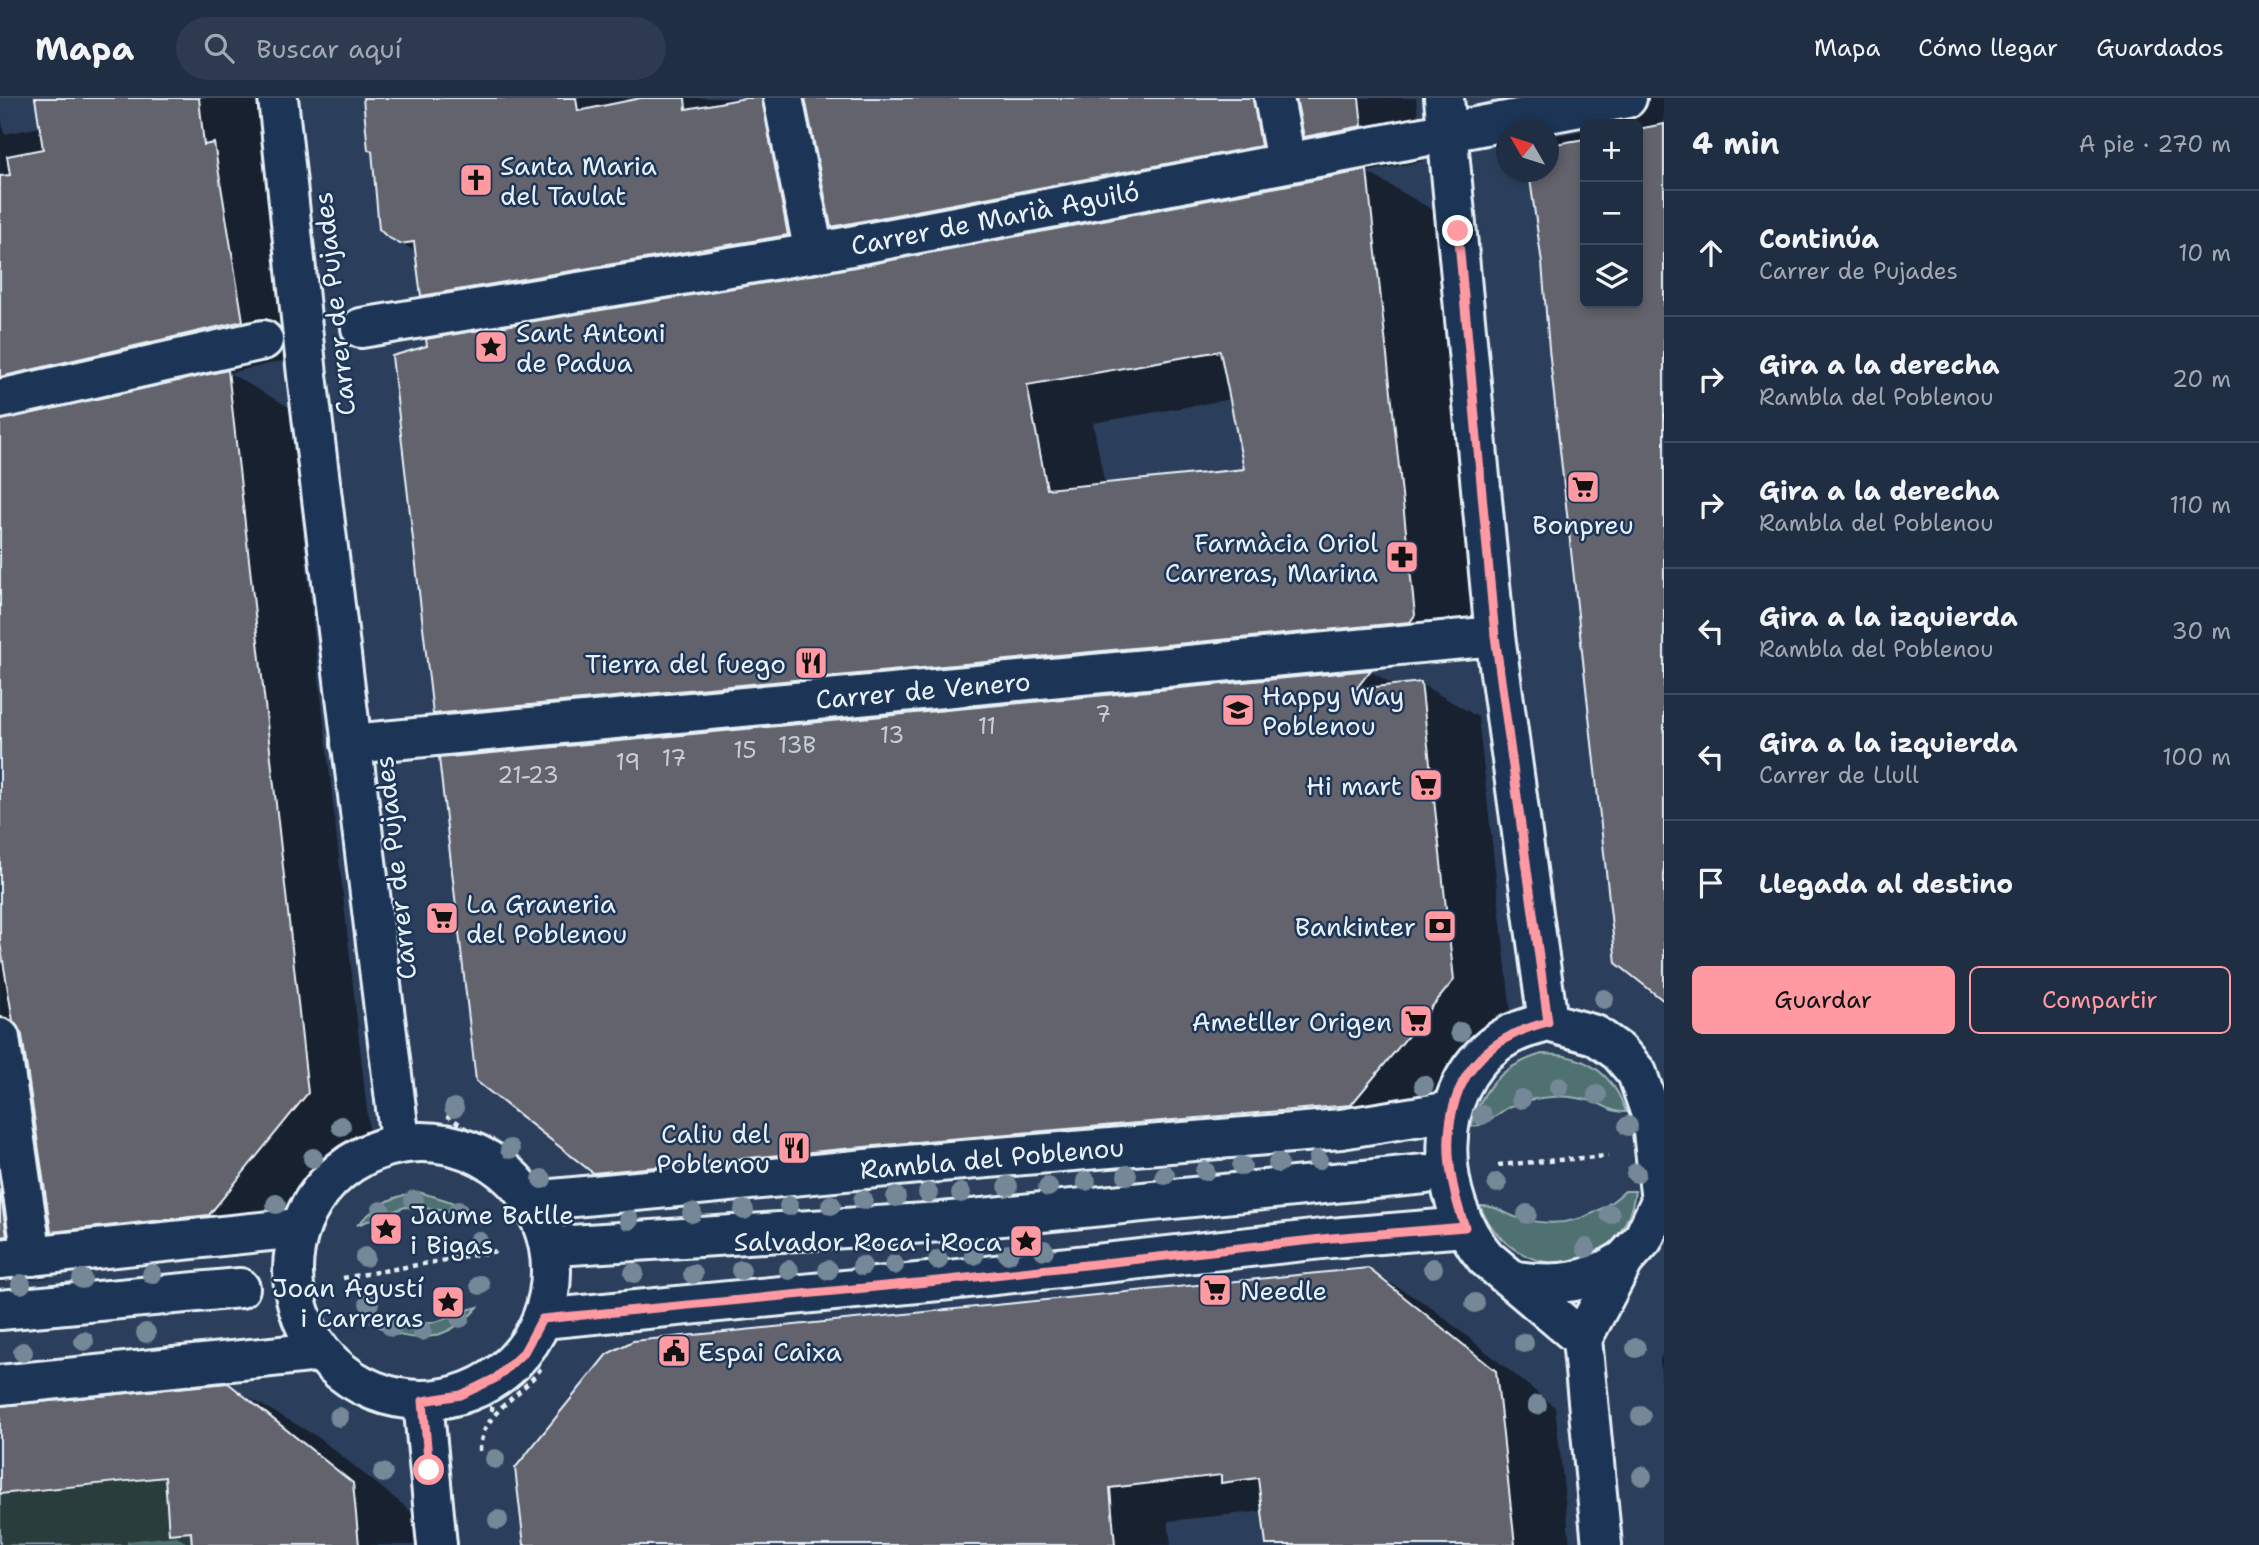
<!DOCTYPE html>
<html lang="es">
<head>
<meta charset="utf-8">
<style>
	:root { --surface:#202e44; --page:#2d3a4f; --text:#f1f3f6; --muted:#a2a8b2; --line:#3d4a5d; --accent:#ff9aa2 }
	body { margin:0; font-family:"Shantell Sans",sans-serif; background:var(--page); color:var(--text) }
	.controls { position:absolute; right:21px; top:21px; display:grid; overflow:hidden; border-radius:10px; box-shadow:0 4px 10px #0003 }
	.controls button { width:63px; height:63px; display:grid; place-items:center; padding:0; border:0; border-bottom:2px solid var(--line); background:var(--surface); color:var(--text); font:35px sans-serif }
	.compass { position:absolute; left:1496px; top:21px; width:63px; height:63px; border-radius:50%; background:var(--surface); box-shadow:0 4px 10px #0003; rotate:309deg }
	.stop { position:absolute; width:21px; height:21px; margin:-16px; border:5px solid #ff9aa2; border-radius:50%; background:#fff }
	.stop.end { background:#ff9aa2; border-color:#fff; box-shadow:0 2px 7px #0008 }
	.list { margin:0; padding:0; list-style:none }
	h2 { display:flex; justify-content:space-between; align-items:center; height:91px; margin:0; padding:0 28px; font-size:30px }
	h2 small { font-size:23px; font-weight:400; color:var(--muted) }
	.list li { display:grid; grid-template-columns:46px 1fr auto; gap:21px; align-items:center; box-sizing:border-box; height:126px; padding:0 28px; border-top:2px solid var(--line) }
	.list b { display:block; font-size:26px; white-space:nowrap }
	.list p { margin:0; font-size:23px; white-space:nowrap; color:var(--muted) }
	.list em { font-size:23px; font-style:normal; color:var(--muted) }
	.actions { display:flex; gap:14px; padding:21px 28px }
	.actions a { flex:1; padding:16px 0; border:2px solid var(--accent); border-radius:10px; text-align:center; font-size:24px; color:var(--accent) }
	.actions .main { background:var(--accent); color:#111 }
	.icon { flex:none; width:38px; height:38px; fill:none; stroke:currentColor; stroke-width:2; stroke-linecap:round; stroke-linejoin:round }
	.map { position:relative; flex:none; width:1664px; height:1447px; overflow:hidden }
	header { display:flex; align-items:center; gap:42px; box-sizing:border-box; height:98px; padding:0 35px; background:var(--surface); border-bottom:2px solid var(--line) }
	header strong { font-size:33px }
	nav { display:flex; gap:38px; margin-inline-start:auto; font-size:24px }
	.search { width:490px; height:63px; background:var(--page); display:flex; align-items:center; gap:18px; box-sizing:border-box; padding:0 24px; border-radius:38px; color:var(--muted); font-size:26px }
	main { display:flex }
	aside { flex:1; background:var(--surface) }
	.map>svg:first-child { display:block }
	.green { fill:#4f7172; stroke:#9cb1b5; stroke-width:2 }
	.shadow { fill:#0007; fill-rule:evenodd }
	.building { fill:#62636c; stroke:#e8f1f8; stroke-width:2; fill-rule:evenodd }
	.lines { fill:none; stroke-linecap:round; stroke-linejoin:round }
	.street-casing { stroke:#e8f1f8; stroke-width:44 }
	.secondary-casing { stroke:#e8f1f8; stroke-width:44 }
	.path { stroke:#e8f1f8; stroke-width:4.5; stroke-dasharray:5 5; stroke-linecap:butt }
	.street { stroke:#1d3557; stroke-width:38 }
	.secondary { stroke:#1d3557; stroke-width:38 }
	.tree { fill:#758898 }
	.route { stroke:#ff9aa2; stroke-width:9 }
	.labels { text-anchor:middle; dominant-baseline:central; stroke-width:5; stroke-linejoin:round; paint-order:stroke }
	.number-label { font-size:23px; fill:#c6ced5 }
	.poi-label { font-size:26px; fill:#e8f1f8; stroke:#1d3557; text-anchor:end }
	.street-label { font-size:26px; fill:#e8f1f8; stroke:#1d3557 }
</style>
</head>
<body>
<header>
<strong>Mapa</strong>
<div class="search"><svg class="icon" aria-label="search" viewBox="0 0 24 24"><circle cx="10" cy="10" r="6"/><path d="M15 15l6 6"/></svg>Buscar aquí</div>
<nav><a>Mapa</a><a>Cómo llegar</a><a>Guardados</a></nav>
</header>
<main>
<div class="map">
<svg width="1664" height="1447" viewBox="0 0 1664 1447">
	<rect width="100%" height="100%" fill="#2b3e5b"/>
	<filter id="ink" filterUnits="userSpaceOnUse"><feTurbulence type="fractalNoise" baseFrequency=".0143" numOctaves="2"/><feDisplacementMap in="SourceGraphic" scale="14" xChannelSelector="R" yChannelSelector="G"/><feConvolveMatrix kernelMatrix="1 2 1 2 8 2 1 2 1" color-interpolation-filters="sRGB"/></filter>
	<g filter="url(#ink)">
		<g class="green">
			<path d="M1542,956C1583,956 1613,974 1626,1014C1613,1015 1606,1008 1595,1004C1581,1000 1566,997 1551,999C1537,1000 1522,1003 1509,1009C1495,1017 1487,1027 1471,1029C1482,989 1502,968 1542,956Z"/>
			<path d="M1625,1093H1635C1623,1184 1514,1189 1480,1108C1494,1107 1502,1114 1515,1119C1558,1132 1592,1123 1625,1093Z"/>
			<path d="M418,1094C443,1101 463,1104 479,1125L440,1111L405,1109L357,1127C378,1107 389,1099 418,1094Z"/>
			<path d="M478,1209C447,1244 410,1249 371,1224C387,1218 403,1226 420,1226C441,1226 458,1213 478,1209Z"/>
			<path d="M173,1378L169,1436L190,1434L192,1447H0V1395Z"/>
		</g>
		<g class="shadow">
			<path d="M36,0H256L264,76L276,83L304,258L229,275L289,309L369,1031L271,1152L59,1174L48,1180L0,1184V12L4,36L41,29Z"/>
			<path d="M365,0H1416L1423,63L1367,74L1433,112L1482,556L1477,562L1368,572L1396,588L1421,586L1478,619L1511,915L1409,1039L652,1107L594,1074L504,655L435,615L486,233L423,197L417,154L387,137ZM1314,43L1324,49L1367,74L1321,82ZM841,133L894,164L849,172ZM1231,301L1246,373L1105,387L1093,325Z"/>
			<path d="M1531,0H1664V901L1543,165L1531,74H1548V39L1585,32V205H1638V26H1585V32Z"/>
			<path d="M1368,1172L1428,1207L1555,1309L1570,1447H1268L1264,1413L1168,1423L1171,1447H525Z"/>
			<path d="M1664,1252V1317L1660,1262Z"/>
			<path d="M227,1287L318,1339L442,1438L443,1447H191L175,1438L127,1443V1447H1L0,1310Z"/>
		</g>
		<g class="building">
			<path d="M35,0H199L204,47L214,45L243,223L0,279V78L10,77L7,58L43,51Z"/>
			<path d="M363,0H576L578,13L641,0H685L686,11L746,0H762L788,137L421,198L414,144L400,146L386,138L379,131L372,53L368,52Z"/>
			<path d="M805,0H1253L1261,48L831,129Z"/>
			<path d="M1296,0H1359L1362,28L1304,39Z"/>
			<path d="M1664,26V903L1616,865L1549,251L1542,165L1529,74H1549V47L1585,41V205H1638V31Z"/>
			<path d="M1367,72L1415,517L1410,524L433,616L392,258L427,248L426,241L818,176ZM1220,253L1244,371L1047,391L1027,287Z"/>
			<path d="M228,272L308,995L209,1117L51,1134L22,937L13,923L0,845V322Z"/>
			<path d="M1371,572L1356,591L1421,584L1454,882L1351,1007L937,1042L593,1075L476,983L439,660Z"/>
			<path d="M0,1091L7,1138L0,1139Z"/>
			<path d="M1368,1170L1496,1273L1515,1447H1266L1258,1380L1221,1385V1377L1110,1390L1115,1447H524L515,1370L607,1256L633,1243Z"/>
			<path d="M228,1285L353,1385L359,1447H192L191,1434L169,1436L165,1379L0,1396V1308Z"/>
		</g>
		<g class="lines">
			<defs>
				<g id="street">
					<path d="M278,0L307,277L400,1043"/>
					<path d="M783,0L814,155"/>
					<path d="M1274,0L1286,63"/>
					<path d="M361,230L814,155L1627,0"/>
					<path d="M0,301L263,242"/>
					<path d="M351,646L1495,538"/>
					<path d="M0,940L32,1158"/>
					<circle cx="422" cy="1173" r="129"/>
					<path d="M532,1103L939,1064L1341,1031L1451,1013"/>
					<path d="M571,1147L942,1124L1425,1076"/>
					<path d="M0,1161L299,1130"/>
					<path d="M0,1212L240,1190"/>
					<path d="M542,1221L949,1182L1331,1140L1465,1129"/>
					<path d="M0,1287L319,1254"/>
					<path d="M423,1303L437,1447"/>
				</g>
				<g id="secondary">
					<path d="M1444,0L1495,538L1548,924"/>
					<path d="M1548,924L1595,937L1619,954L1637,975L1651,1016L1661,1103L1643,1141L1624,1162L1582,1241L1486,1160C1435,1101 1430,992 1498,944C1513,933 1530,929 1548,924Z"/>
					<path d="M1517,1183C1560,1189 1587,1185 1624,1162"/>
					<path d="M1582,1241L1602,1447"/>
				</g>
			</defs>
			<use href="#street" class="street-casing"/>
			<use href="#secondary" class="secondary-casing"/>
			<g class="path">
				<path d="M447,1017L508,1061"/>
				<path d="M446,1043L470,1033"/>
				<path d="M1498,1067L1608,1058"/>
				<path d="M343,1180L497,1153"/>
				<path d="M471,1302L497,1313"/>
				<path d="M480,1353C480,1315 522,1298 541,1270"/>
			</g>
			<use href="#street" class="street"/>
			<use href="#secondary" class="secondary"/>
		</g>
		<g class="tree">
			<circle cx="1604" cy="901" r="10"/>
			<circle cx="1460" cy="934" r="10"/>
			<circle cx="1424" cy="987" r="10"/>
			<circle cx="1559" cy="989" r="10"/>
			<circle cx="1597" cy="997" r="10"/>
			<circle cx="1521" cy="1001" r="10"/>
			<circle cx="454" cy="1010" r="10"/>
			<circle cx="1482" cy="1017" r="10"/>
			<circle cx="341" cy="1028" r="10"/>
			<circle cx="1628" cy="1028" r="10"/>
			<circle cx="510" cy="1051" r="10"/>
			<circle cx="313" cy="1060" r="10"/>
			<circle cx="1318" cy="1062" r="10"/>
			<circle cx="1278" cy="1065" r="10"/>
			<circle cx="1242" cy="1068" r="10"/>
			<circle cx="1205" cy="1073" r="10"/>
			<circle cx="1636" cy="1075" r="10"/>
			<circle cx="1127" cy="1077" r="10"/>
			<circle cx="1165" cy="1077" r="10"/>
			<circle cx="542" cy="1081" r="10"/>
			<circle cx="1086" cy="1083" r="10"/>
			<circle cx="1497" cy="1085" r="10"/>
			<circle cx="1008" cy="1088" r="10"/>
			<circle cx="1048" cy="1089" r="10"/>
			<circle cx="928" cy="1095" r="10"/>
			<circle cx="961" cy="1095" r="10"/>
			<circle cx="896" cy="1099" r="10"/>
			<circle cx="414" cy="1102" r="10"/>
			<circle cx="863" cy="1102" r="10"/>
			<circle cx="276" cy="1106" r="10"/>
			<circle cx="831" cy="1107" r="10"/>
			<circle cx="789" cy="1108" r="10"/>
			<circle cx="744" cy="1112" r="10"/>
			<circle cx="381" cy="1113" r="10"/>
			<circle cx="458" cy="1113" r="10"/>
			<circle cx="692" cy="1115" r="10"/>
			<circle cx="1527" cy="1116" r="10"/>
			<circle cx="1610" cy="1116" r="10"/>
			<circle cx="629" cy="1122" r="10"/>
			<circle cx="478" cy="1143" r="10"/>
			<circle cx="1586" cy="1150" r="10"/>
			<circle cx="1044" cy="1152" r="10"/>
			<circle cx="1008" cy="1156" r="10"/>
			<circle cx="974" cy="1157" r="10"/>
			<circle cx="365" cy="1159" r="10"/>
			<circle cx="938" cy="1162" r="10"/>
			<circle cx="894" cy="1167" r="10"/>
			<circle cx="862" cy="1168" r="10"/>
			<circle cx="1433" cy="1170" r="10"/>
			<circle cx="741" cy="1172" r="10"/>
			<circle cx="789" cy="1172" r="10"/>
			<circle cx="828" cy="1172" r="10"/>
			<circle cx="634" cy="1175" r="10"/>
			<circle cx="152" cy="1176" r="10"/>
			<circle cx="693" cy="1176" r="10"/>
			<circle cx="82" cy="1181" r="10"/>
			<circle cx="21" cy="1186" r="10"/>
			<circle cx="480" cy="1187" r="10"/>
			<circle cx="369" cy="1205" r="10"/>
			<circle cx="1475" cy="1205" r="10"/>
			<circle cx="460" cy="1220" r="10"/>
			<circle cx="392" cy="1229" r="10"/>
			<circle cx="422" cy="1233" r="10"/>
			<circle cx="146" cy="1235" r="10"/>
			<circle cx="84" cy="1243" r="10"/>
			<circle cx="1524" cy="1245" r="10"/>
			<circle cx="1636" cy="1250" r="10"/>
			<circle cx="23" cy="1254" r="10"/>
			<circle cx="1537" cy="1307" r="10"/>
			<circle cx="1641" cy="1318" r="10"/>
			<circle cx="339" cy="1319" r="10"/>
			<circle cx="495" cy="1361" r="10"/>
			<circle cx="383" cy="1375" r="10"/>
			<circle cx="1642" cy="1378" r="10"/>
			<circle cx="498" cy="1422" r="10"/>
		</g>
	</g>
	<g class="lines" filter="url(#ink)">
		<path class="route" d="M429,1372L423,1303L461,1297L496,1280L524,1254L542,1221L948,1182L1331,1140L1465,1129C1433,1040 1443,950 1548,924L1495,538L1458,133"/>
	</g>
	<defs>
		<symbol id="church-square" viewBox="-11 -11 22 22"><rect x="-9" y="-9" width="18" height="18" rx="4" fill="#ff9aa2" stroke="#1d3557"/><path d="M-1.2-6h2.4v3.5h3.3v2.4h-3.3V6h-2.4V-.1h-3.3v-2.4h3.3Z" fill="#111"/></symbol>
		<symbol id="sight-square" viewBox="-11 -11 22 22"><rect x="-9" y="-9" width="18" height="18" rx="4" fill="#ff9aa2" stroke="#1d3557"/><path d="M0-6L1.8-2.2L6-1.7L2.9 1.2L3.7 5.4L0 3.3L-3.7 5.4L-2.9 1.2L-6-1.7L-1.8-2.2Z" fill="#111"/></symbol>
		<symbol id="supermarket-square" viewBox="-11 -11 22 22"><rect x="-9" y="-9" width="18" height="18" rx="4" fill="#ff9aa2" stroke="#1d3557"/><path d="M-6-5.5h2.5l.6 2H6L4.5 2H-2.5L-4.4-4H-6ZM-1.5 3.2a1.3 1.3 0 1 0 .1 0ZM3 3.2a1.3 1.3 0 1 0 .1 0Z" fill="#111"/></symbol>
		<symbol id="pharmacy-square" viewBox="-11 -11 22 22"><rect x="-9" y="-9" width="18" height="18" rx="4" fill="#ff9aa2" stroke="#1d3557"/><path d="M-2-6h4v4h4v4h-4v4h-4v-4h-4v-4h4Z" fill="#111"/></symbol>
		<symbol id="restaurant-square" viewBox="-11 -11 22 22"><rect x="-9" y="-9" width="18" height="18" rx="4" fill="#ff9aa2" stroke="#1d3557"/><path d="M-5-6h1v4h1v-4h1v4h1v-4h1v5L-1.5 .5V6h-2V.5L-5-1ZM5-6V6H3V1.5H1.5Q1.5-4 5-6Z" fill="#111"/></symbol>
		<symbol id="school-square" viewBox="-11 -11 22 22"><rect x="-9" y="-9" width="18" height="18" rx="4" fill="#ff9aa2" stroke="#1d3557"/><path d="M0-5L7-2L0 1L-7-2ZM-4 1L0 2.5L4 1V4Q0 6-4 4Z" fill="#111"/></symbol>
		<symbol id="bank-square" viewBox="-11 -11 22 22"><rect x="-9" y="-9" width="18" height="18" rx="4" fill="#ff9aa2" stroke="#1d3557"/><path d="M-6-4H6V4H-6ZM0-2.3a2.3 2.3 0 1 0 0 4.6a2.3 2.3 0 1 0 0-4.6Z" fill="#111"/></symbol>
		<symbol id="civic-square" viewBox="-11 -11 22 22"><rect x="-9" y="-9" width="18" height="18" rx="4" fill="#ff9aa2" stroke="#1d3557"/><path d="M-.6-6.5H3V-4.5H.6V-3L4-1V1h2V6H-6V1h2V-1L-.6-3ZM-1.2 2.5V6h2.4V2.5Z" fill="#111"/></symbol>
	</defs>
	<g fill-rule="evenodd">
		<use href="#church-square" x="457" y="63" width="38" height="38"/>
		<use href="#sight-square" x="472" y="230" width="38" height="38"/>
		<use href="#supermarket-square" x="1564" y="370" width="38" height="38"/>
		<use href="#pharmacy-square" x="1383" y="440" width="38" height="38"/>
		<use href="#restaurant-square" x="792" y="546" width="38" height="38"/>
		<use href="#school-square" x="1219" y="593" width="38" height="38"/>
		<use href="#supermarket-square" x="1407" y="668" width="38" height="38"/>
		<use href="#supermarket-square" x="423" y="801" width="38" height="38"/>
		<use href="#bank-square" x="1421" y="809" width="38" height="38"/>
		<use href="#supermarket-square" x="1397" y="904" width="38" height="38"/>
		<use href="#restaurant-square" x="775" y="1031" width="38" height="38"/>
		<use href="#sight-square" x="367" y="1112" width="38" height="38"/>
		<use href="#sight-square" x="1007" y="1124" width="38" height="38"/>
		<use href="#supermarket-square" x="1196" y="1173" width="38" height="38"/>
		<use href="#sight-square" x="429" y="1185" width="38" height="38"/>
		<use href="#civic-square" x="655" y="1234" width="38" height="38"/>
	</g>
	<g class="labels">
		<g class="number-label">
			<text x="1103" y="616">7</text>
			<text x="987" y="628">11</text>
			<text x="892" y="637">13</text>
			<text x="797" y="647">13B</text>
			<text x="745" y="652">15</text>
			<text x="674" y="660">17</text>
			<text x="628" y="664">19</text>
			<text x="528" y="677">21-23</text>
		</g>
		<g class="poi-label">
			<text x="500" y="67" text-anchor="start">Santa Maria<tspan x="500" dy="30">del Taulat</tspan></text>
			<text x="516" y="234" text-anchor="start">Sant Antoni<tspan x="516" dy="30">de Padua</tspan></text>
			<text x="1583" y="426" text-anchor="middle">Bonpreu</text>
			<text x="1378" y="444">Farmàcia Oriol<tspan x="1378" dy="30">Carreras, Marina</tspan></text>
			<text x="786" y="565">Tierra del fuego</text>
			<text x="1262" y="597" text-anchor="start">Happy Way<tspan x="1262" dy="30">Poblenou</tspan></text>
			<text x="1402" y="687">Hi mart</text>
			<text x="466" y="805" text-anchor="start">La Graneria<tspan x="466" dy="30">del Poblenou</tspan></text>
			<text x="1416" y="828">Bankinter</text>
			<text x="1392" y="923">Ametller Origen</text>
			<text x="770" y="1035">Caliu del<tspan x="770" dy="30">Poblenou</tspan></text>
			<text x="410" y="1116" text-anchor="start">Jaume Batlle<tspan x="410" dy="30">i Bigas</tspan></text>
			<text x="1002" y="1143">Salvador Roca i Roca</text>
			<text x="424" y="1189">Joan Agustí<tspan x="424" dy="30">i Carreras</tspan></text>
			<text x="1240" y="1192" text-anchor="start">Needle</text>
			<text x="698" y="1253" text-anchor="start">Espai Caixa</text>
		</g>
		<g class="street-label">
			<text transform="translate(995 120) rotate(-11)">Carrer de Marià Aguiló</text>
			<text transform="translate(334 206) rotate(-96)">Carrer de Pujades</text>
			<text transform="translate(923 592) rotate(-5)">Carrer de Venero</text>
			<text transform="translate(395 770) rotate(-96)">Carrer de Pujades</text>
			<text transform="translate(992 1060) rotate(-5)">Rambla del Poblenou</text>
		</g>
	</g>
</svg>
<div class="controls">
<button>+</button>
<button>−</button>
<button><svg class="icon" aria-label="layers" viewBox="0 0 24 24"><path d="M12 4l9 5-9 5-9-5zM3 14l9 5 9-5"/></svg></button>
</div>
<svg class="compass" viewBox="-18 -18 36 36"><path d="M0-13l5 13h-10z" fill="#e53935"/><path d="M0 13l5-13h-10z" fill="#a2a8b2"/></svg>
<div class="stop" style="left:429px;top:1372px"></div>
<div class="stop end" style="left:1458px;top:133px"></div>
</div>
<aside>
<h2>4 min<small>A pie · 270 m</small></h2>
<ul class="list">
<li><svg class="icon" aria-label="ahead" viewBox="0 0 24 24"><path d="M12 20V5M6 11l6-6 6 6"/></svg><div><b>Continúa</b><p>Carrer de Pujades</p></div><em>10 m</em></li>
<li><svg class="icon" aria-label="right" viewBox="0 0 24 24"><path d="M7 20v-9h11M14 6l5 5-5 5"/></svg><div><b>Gira a la derecha</b><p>Rambla del Poblenou</p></div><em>20 m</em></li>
<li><svg class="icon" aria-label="right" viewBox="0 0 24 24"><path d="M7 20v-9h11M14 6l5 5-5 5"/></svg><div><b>Gira a la derecha</b><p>Rambla del Poblenou</p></div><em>110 m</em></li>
<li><svg class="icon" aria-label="left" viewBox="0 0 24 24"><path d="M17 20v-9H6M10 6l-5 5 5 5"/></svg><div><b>Gira a la izquierda</b><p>Rambla del Poblenou</p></div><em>30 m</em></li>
<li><svg class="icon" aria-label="left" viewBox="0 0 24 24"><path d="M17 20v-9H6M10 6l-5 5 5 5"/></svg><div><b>Gira a la izquierda</b><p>Carrer de Llull</p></div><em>100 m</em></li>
<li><svg class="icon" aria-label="arrive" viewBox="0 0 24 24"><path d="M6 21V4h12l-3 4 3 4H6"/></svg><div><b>Llegada al destino</b></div></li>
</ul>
<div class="actions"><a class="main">Guardar</a><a>Compartir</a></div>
</aside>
</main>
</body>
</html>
